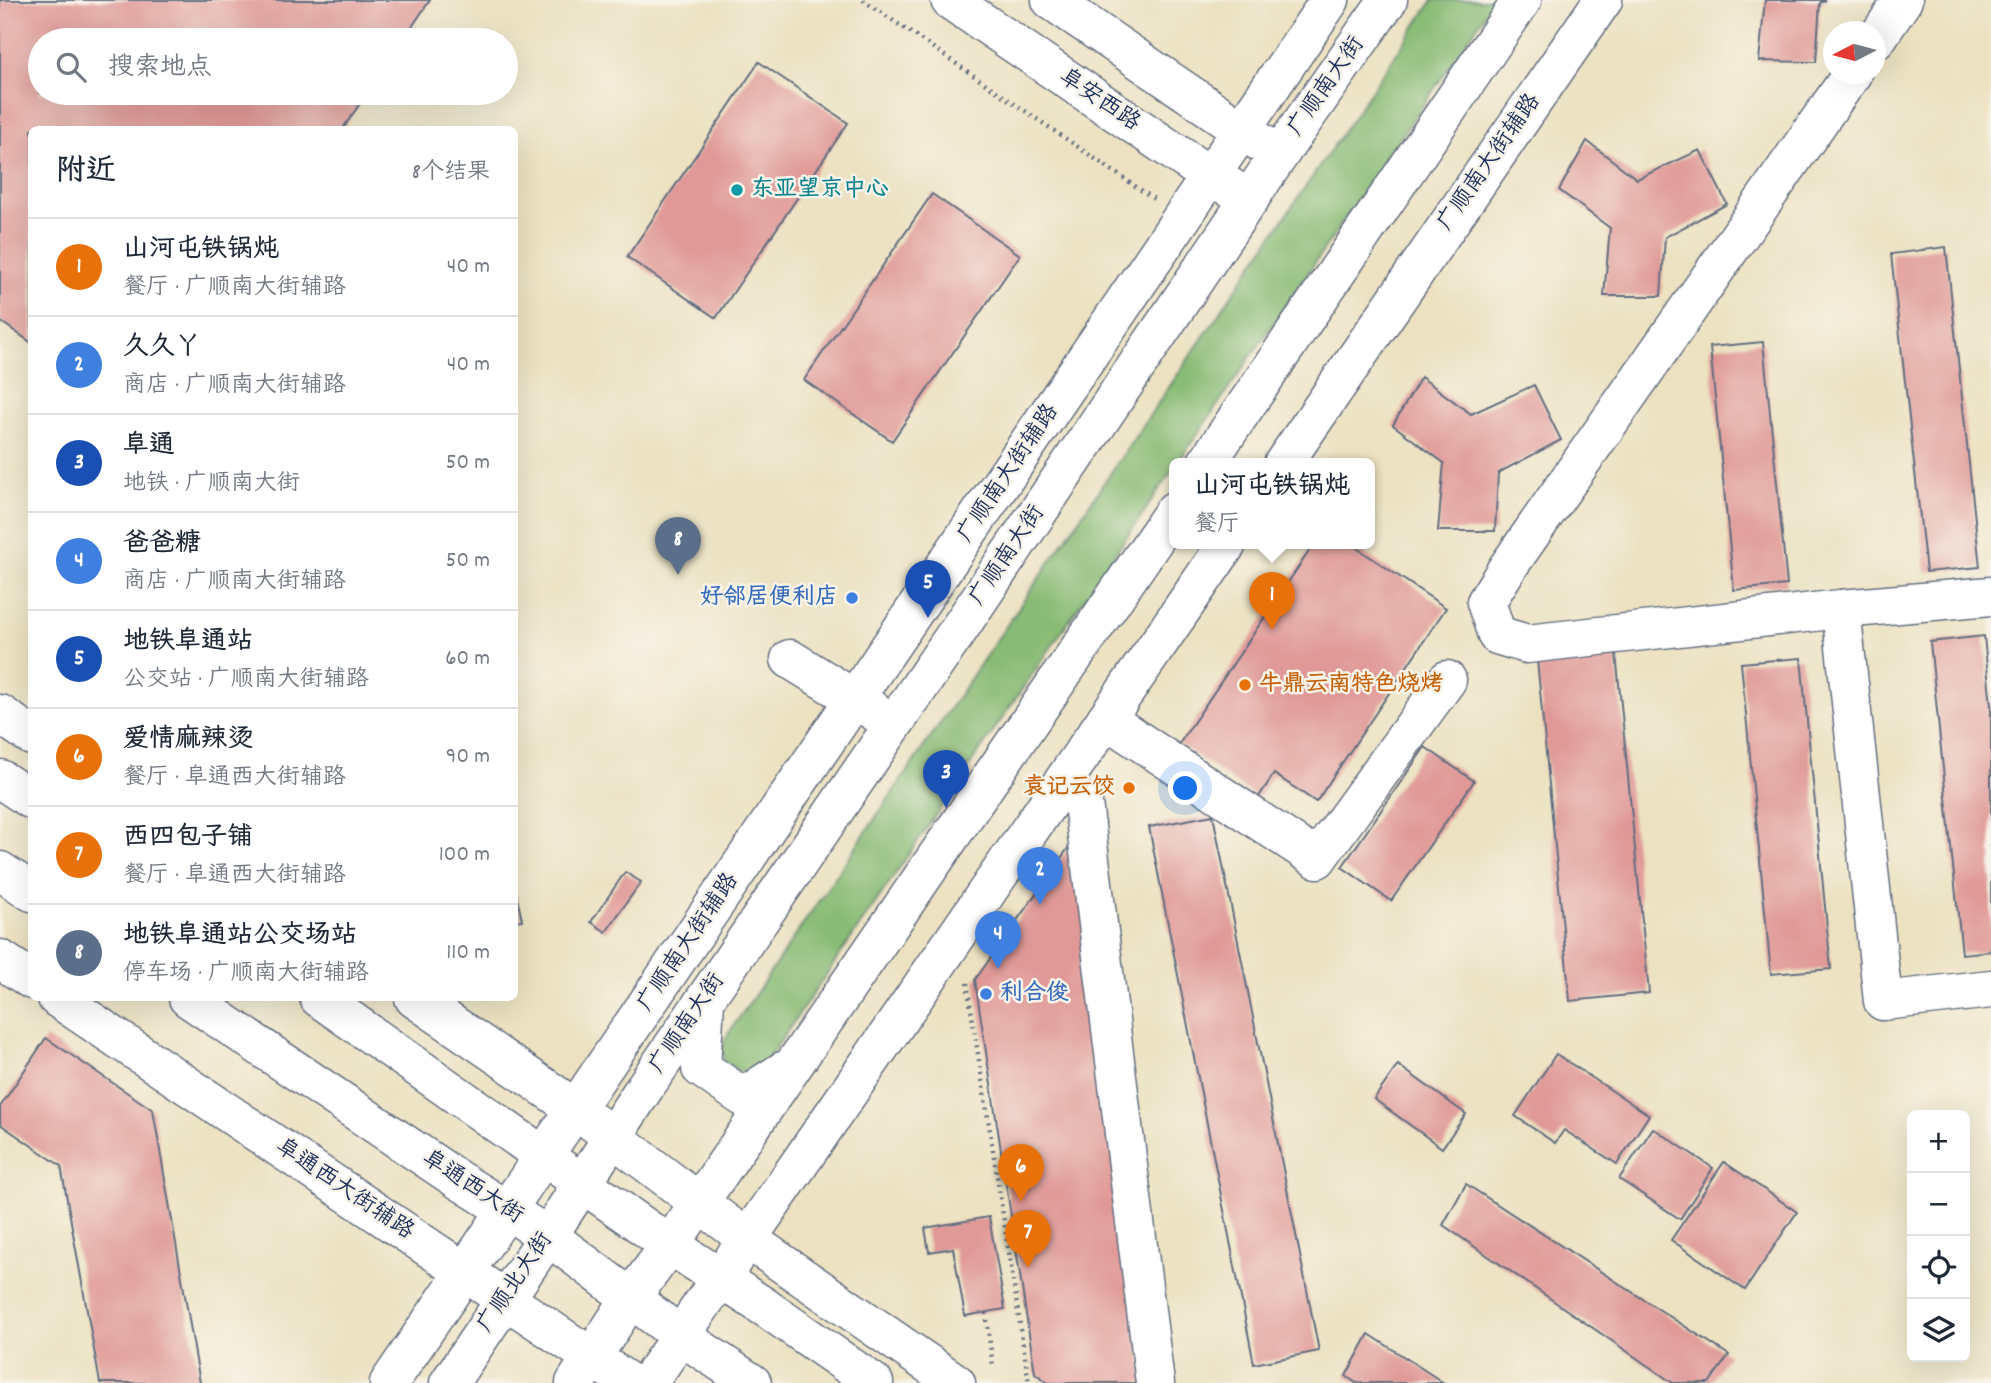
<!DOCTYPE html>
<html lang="zh">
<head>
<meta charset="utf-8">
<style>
	:root { --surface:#fff; --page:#f2f2f3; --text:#1f2937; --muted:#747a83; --line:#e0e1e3; --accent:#ea580c }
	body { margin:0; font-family:Dekko,"LXGW WenKai TC",sans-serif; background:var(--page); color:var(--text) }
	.controls { position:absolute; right:21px; bottom:21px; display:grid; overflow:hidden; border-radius:10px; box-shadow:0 7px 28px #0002 }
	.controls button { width:63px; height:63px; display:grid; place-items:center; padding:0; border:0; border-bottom:2px solid var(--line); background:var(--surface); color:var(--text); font:35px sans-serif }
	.compass { position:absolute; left:1823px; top:21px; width:63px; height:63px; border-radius:50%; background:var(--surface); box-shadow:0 7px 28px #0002; rotate:264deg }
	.you { position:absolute; left:1186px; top:789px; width:24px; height:24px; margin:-18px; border:5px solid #fff; border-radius:50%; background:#1a73e8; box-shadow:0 0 0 10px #1a73e833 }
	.badge { display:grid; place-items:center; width:46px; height:46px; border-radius:50%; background:var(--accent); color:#fff; font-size:23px; font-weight:700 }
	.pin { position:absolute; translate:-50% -58px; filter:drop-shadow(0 2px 4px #0008) }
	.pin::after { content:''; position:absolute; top:37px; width:24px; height:21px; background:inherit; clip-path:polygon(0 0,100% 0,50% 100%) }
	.popup { position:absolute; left:1169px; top:458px; width:206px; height:91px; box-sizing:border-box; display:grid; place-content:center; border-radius:10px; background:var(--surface); filter:drop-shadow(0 2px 5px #0005); font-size:23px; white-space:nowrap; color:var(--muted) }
	.popup b { font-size:26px; color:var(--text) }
	.popup::after { content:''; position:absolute; left:50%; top:100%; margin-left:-14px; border:14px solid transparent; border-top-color:var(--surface) }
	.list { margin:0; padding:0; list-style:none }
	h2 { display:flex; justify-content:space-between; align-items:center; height:91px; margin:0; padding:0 28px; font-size:30px }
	h2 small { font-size:23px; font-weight:400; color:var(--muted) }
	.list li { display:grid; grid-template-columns:46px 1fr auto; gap:21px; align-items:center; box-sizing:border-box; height:98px; padding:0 28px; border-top:2px solid var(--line) }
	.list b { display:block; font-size:26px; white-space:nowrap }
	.list p { margin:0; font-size:23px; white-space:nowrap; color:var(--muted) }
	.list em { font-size:23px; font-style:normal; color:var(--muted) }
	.icon { flex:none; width:38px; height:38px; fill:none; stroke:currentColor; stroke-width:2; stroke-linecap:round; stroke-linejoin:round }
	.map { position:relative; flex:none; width:1991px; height:1383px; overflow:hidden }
	.search { position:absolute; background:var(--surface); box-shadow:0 7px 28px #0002; left:28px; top:28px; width:490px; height:77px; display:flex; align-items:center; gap:18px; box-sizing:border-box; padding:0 24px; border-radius:38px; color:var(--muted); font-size:26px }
	.panel { position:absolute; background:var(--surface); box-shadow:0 7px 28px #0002; left:28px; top:126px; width:490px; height:875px; border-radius:10px }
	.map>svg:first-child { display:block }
	.forest { fill:#88bb75; stroke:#52756a; stroke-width:2 }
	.building { fill:#e09996 }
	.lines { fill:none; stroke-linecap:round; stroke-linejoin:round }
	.minor-casing { stroke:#646e81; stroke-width:41 }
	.major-casing { stroke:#646e81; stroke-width:41 }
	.path { stroke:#646e81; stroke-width:4.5; stroke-dasharray:2 5; stroke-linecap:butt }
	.minor { stroke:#fff; stroke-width:38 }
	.major { stroke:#fff; stroke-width:38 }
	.culture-dot { fill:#0f9aa8; stroke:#f7f3e8; stroke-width:2.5 }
	.shop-dot { fill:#3f7fe0; stroke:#f7f3e8; stroke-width:2.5 }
	.food-dot { fill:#e8710a; stroke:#f7f3e8; stroke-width:2.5 }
	.labels { text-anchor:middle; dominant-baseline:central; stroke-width:5; stroke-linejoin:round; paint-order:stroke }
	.street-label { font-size:23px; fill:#1b2f5e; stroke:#f7f3e8 }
	.culture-label { font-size:23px; font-weight:bold; fill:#0d838f; stroke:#f7f3e8; text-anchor:start }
	.shop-label { font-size:23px; font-weight:bold; fill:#366cbe; stroke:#f7f3e8; text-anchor:end }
	.food-label { font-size:23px; font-weight:bold; fill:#c56008; stroke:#f7f3e8; text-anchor:start }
</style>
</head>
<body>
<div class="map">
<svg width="1991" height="1383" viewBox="0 0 1991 1383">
	<rect width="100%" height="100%" fill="#f7f3e8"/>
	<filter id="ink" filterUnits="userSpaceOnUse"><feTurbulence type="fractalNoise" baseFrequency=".0143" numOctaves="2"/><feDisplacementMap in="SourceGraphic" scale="14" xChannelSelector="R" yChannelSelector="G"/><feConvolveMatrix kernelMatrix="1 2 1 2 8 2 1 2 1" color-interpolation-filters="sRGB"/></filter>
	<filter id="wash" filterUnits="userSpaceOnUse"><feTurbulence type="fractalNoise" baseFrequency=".00686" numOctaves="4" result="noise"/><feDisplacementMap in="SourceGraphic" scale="28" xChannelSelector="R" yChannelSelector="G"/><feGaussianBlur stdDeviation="1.57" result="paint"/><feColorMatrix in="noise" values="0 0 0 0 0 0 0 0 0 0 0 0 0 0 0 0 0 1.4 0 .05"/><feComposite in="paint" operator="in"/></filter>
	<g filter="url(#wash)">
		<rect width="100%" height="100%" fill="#ece2c1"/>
		<path class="forest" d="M1433,0H1495L1177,464H1174V468L762,1068L744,1074L724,1062L722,1043Z"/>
		<g id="blocks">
			<g class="building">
				<path d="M0,0H430L403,40H40V93H367L342,130H32V343L0,321Z"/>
				<path d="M1765,0H1826L1820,3L1816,62L1759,61Z"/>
				<path d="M759,62L848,123L716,318L627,257Z"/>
				<path d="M1587,141L1637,179L1700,150L1727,204L1665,237L1661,296H1604L1610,228L1559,190Z"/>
				<path d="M932,194L1020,255L892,441L804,380Z"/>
				<path d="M1946,247L1980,567L1926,572L1891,254Z"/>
				<path d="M1763,342L1787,585L1734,590L1710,347Z"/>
				<path d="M1421,377L1471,414L1534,385L1561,440L1498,473L1495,531H1438L1444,463L1393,425Z"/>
				<path d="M1314,544H1351L1446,608L1316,802L1274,774L1258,798L1179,744Z"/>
				<path d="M1984,636L1991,706V951L1962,954L1930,642Z"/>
				<path d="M1616,653L1649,993L1570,1001L1537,660Z"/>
				<path d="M1801,658L1831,969L1771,974L1741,663Z"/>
				<path d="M1425,747L1474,781L1391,901L1342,867Z"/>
				<path d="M1213,815L1319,1351L1254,1364L1149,827Z"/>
				<path d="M1076,837L1145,1383H1048L1035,1373L975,980Z"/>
				<path d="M625,872L641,882L606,932L591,922Z"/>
				<path d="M514,885L522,920L514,921Z"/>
				<path d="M46,1038L153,1110L200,1383H100L61,1166L0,1124V1107Z"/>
				<path d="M1556,1054L1649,1115L1617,1164L1564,1130L1555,1143L1515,1116Z"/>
				<path d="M1398,1065L1466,1114L1442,1148L1374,1099Z"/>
				<path d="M1653,1128L1713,1168L1680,1219L1619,1179Z"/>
				<path d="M1724,1162L1797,1212L1745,1290L1671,1240Z"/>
				<path d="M1466,1184L1729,1355L1709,1383H1673L1443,1225Z"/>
				<path d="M989,1217L1005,1309L965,1316L953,1248L929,1252L925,1228Z"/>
				<path d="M1369,1334L1444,1383H1356L1346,1376Z"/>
			</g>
		</g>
	</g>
	<g filter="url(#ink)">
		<use href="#blocks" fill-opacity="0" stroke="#646e81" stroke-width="2"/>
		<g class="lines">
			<defs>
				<g id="minor">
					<path d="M1876,40L1903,0"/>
					<path d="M1283,464L1603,0"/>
					<path d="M1991,596L1841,609L1883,1001L1991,989"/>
					<path d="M1841,609L1527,644L1497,635L1486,602L1508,567L1852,74"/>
					<path d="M790,659L877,713"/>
					<path d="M0,714L32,736"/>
					<path d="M1106,719L1317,859L1447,680"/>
					<path d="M1060,787L1083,803L1155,1383"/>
					<path d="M0,959L32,980"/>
					<path d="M57,998L630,1383"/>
					<path d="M414,998L576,1109L747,1239L956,1383"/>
					<path d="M389,1383L1330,0"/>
					<path d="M648,1383L1227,544"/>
				</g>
				<g id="major">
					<path d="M950,0L1195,166L1250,199"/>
					<path d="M1051,0L1279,155"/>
					<path d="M1206,464L1522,0"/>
					<path d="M0,779L32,800"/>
					<path d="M0,871L32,892"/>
					<path d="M188,998L457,1179L548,1236L681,1336L752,1383"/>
					<path d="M319,998L670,1245L766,1308L874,1383"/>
					<path d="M705,1001L701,1068L743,1097L783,1071"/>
					<path d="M449,1383L548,1236L645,1087L957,632L1279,155L1388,0"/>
					<path d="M575,1383L630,1299L670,1245L1174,511"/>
				</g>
			</defs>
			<use href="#minor" class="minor-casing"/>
			<use href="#major" class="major-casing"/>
			<g class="path">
				<path d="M863,0L1154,199"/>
				<path d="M967,983L1029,1383"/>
				<path d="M986,1313L993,1367"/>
			</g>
			<use href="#minor" class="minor"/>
			<use href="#major" class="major"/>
		</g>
	</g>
	<circle class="culture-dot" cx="737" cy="190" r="7"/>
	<g class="shop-dot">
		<circle cx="852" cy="598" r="7"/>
		<circle cx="986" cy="994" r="7"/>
	</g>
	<g class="food-dot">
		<circle cx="1245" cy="685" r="7"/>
		<circle cx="1129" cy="788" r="7"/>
	</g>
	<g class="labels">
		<g class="street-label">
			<text transform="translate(1327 87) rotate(-55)">广顺南大街</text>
			<text transform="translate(1099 101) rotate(34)">阜安西路</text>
			<text transform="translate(1490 163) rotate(-55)">广顺南大街辅路</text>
			<text transform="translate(1009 474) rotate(-56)">广顺南大街辅路</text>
			<text transform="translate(1008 556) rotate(-56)">广顺南大街</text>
			<text transform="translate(689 943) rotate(-56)">广顺南大街辅路</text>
			<text transform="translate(688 1024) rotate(-56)">广顺南大街</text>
			<text transform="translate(472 1188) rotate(33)">阜通西大街</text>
			<text transform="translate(344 1190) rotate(34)">阜通西大街辅路</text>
			<text transform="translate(516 1283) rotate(-56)">广顺北大街</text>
		</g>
		<g class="culture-label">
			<text x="751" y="190">东亚望京中心</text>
		</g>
		<g class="shop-label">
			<text x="838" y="598">好邻居便利店</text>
			<text x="1000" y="994" text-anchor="start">利合俊</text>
		</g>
		<g class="food-label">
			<text x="1259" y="685">牛鼎云南特色烧烤</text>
			<text x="1115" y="788" text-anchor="end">袁记云饺</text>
		</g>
	</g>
</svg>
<div class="controls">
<button>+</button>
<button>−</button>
<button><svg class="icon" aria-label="locate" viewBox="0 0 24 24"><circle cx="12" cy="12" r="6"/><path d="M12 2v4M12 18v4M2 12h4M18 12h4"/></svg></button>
<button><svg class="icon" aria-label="layers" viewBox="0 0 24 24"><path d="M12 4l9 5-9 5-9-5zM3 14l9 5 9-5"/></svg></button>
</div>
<svg class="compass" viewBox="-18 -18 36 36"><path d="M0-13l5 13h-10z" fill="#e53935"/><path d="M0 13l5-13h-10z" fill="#747a83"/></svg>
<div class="you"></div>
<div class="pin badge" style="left:1272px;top:630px;background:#e8710a">1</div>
<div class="popup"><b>山河屯铁锅炖</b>餐厅</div>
<div class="pin badge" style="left:1040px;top:905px;background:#3f7fe0">2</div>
<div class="pin badge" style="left:946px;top:808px;background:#1a4fb4">3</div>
<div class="pin badge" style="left:998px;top:969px;background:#3f7fe0">4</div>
<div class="pin badge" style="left:928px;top:618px;background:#1a4fb4">5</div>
<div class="pin badge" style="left:1021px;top:1202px;background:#e8710a">6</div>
<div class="pin badge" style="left:1028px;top:1268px;background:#e8710a">7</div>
<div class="pin badge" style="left:678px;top:575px;background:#5c6f8a">8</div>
<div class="search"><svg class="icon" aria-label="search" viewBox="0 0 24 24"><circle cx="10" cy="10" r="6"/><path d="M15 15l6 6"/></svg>搜索地点</div>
<section class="panel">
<h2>附近<small>8个结果</small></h2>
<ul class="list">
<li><span class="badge" style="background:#e8710a">1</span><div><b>山河屯铁锅炖</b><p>餐厅 · 广顺南大街辅路</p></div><em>40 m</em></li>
<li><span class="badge" style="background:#3f7fe0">2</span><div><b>久久丫</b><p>商店 · 广顺南大街辅路</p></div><em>40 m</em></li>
<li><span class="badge" style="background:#1a4fb4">3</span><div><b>阜通</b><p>地铁 · 广顺南大街</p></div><em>50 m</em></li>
<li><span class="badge" style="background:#3f7fe0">4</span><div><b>爸爸糖</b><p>商店 · 广顺南大街辅路</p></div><em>50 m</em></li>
<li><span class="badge" style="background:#1a4fb4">5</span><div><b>地铁阜通站</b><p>公交站 · 广顺南大街辅路</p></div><em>60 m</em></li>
<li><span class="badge" style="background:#e8710a">6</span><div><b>爱情麻辣烫</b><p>餐厅 · 阜通西大街辅路</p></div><em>90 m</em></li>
<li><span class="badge" style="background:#e8710a">7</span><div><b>西四包子铺</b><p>餐厅 · 阜通西大街辅路</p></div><em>100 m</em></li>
<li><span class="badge" style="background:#5c6f8a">8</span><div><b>地铁阜通站公交场站</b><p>停车场 · 广顺南大街辅路</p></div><em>110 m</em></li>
</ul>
</section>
</div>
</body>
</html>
